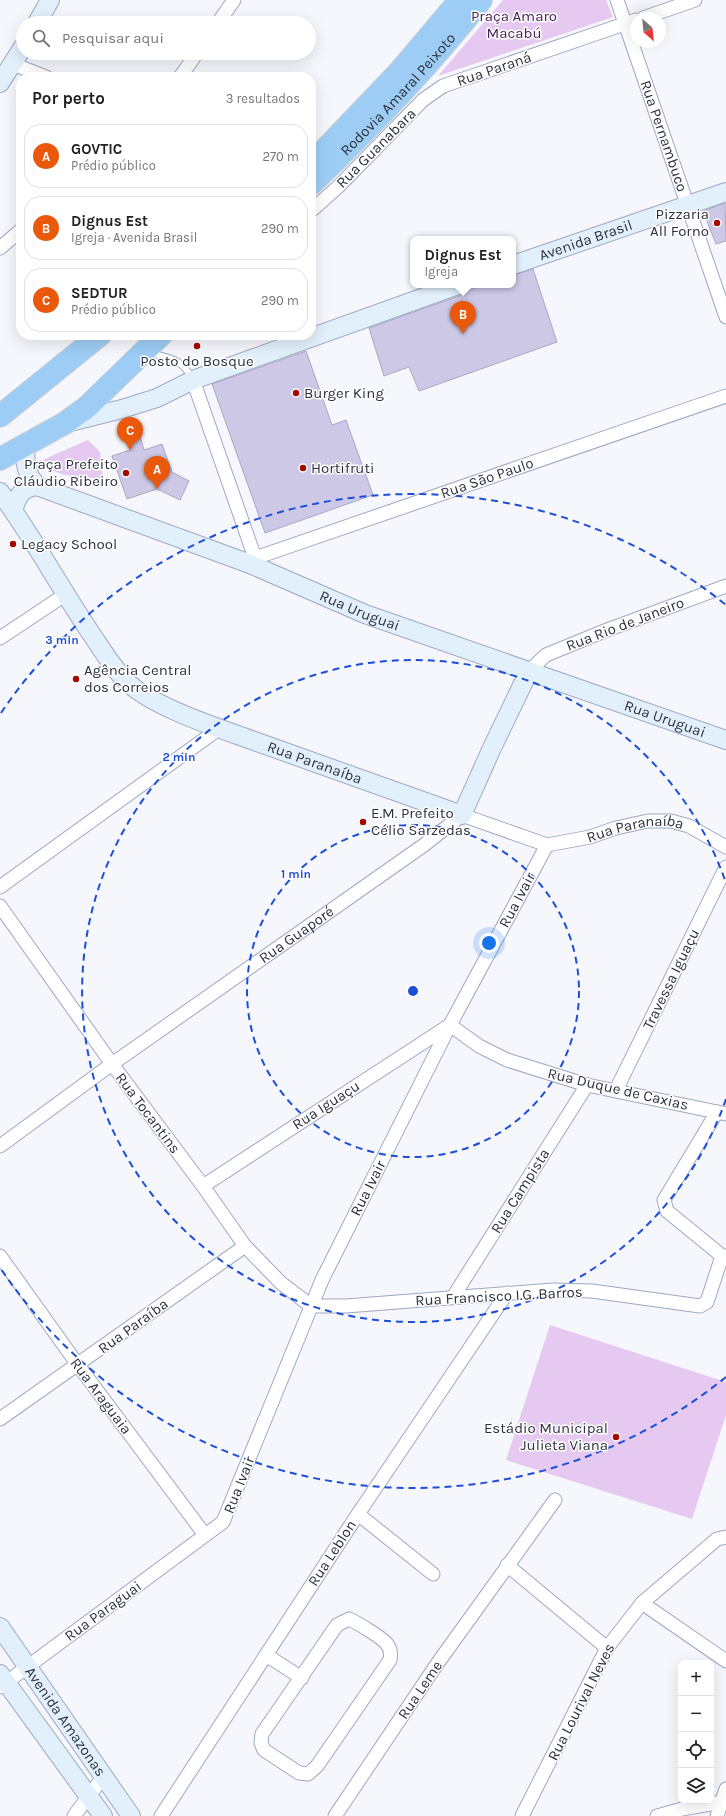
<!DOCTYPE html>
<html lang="pt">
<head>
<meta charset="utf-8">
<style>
	:root { --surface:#fff; --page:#f2f2f2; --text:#222; --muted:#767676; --line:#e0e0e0; --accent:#ea580c }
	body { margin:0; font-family:Karla,sans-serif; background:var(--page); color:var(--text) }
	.controls { position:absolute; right:12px; bottom:12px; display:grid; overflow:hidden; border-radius:8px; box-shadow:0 4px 16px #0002 }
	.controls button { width:36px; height:36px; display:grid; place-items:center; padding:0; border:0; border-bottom:1px solid var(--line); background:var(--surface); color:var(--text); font:20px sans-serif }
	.compass { position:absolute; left:630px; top:12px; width:36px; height:36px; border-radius:50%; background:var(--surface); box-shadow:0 4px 16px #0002; rotate:153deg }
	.you { position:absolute; left:489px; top:943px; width:14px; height:14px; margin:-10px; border:3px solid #fff; border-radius:50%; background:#1a73e8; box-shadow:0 0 0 6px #1a73e833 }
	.badge { display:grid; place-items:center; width:26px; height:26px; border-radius:50%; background:var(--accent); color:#fff; font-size:13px; font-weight:700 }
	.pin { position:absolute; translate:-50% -33px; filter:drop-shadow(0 1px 2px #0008) }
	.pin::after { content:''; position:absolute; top:21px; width:14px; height:12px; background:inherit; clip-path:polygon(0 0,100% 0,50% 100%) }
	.popup { position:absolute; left:410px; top:236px; width:106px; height:52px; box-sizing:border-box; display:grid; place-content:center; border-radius:8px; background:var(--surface); filter:drop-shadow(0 1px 3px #0005); font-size:13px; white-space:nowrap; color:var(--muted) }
	.popup b { font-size:15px; color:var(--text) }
	.popup::after { content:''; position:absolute; left:50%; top:100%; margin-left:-8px; border:8px solid transparent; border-top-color:var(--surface) }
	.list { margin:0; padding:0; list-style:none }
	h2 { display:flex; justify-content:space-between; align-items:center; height:52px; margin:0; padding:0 16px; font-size:17px }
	h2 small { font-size:13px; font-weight:400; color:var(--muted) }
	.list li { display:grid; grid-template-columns:26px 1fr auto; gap:12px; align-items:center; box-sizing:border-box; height:64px; margin:0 8px 8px; padding:0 8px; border:1px solid var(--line); border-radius:16px }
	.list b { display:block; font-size:15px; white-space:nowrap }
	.list p { margin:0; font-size:13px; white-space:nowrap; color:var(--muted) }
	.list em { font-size:13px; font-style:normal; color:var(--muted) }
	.icon { flex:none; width:22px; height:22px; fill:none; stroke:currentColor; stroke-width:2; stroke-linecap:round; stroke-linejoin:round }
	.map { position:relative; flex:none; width:726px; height:1816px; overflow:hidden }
	.search { position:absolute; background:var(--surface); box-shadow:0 4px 16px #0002; left:16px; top:16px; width:300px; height:44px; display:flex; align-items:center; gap:10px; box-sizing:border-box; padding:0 14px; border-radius:22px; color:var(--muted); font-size:15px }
	.panel { position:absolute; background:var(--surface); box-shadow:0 4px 16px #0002; left:16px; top:72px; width:300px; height:268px; border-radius:16px }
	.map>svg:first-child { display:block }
	.green { fill:#e6c9f1 }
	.building { fill:#cdc8e6; stroke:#aba7c4 }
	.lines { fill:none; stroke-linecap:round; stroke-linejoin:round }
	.lane-casing { stroke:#9da8c3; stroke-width:8 }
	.street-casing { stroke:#9da8c3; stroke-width:15 }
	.secondary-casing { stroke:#9da8c3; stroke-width:20 }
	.highway-casing { stroke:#d1d2d4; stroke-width:24 }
	.lane { stroke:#fff; stroke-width:6 }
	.street { stroke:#fff; stroke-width:13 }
	.secondary { stroke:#e2f0fc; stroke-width:18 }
	.highway { stroke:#9dcdf4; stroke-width:22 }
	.ring { fill:none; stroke:#1d4ed8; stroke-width:2; stroke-dasharray:7 5 }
	.poi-dot { fill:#a20c00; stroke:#fff; stroke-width:1.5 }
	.labels { text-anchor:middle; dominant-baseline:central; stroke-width:3; stroke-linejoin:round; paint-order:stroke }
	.park-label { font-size:15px; fill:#472154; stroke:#fff }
	.street-label { font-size:15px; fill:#2d313c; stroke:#fff }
	.poi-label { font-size:15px; fill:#2d313c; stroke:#fff; text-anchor:start }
	.centre { fill:#1d4ed8; stroke:#fff; stroke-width:2 }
	.ring-label { font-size:12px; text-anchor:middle; font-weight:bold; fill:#1d4ed8; stroke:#fff; stroke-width:3; stroke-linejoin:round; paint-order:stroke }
</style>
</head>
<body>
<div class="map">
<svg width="726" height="1816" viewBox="0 0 726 1816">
	<rect width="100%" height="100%" fill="#f5f7fd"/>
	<g class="green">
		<path d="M503,0H606L613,17L438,76Z"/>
		<path d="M88,440L100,452L103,479C82,477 57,478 41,462L49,457Z"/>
		<path d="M550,1325L726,1382V1415L692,1519L506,1460Z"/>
	</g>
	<g class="building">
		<path d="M725,203L726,241L716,244L703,211Z"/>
		<path d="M533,269L557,342L419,391L409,367L384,376L369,328L462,295L467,291L482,285H513V275Z"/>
		<path d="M306,351L332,425L346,420L373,495L265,533L212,384Z"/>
		<path d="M140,436L144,450L162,444L172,472L189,481L180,500L157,489L127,499L112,456L130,450L127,440Z"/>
	</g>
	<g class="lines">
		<defs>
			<path id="lane" d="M150,353C172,359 180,358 193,379"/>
			<g id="street">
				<path d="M617,0L726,317"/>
				<path d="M643,18L695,0"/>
				<path d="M218,23L234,0"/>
				<path d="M13,64L46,77"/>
				<path d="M180,77L197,53"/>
				<path d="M311,211L339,186L423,100L443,86L636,20"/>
				<path d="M0,248L21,230"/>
				<path d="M193,380L255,558"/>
				<path d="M250,564L255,558L726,396"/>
				<path d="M0,638L66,594"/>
				<path d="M529,671L546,655L607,630L726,586"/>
				<path d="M0,887L220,728"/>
				<path d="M0,906L112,1064L203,1186L245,1246L281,1283L311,1306H346L553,1290L592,1291L700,1306L707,1302L722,1256"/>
				<path d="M616,1090L726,867"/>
				<path d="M717,1112L664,1200L667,1211L722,1256H726"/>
				<path id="s1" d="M0,1146L112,1064L424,845L462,815L547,845L590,837L616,828L648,821H671L689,826L726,847"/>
				<path d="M203,1186L450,1025L479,1046L507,1060L587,1085L726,1114"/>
				<path d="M0,1256L78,1365L205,1535"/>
				<path d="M453,1297L587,1085"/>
				<path d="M0,1419L245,1246"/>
				<path d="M358,1514L433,1574"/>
				<path d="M507,1565L607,1648"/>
				<path d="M642,1603L726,1661"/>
				<path d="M349,1619C358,1623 381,1637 387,1644C391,1649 391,1655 390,1660L317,1766L308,1774L299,1773L264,1750L261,1743L262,1734L337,1625Z"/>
				<path d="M266,1655L302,1678"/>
				<path d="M0,1687L223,1522L322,1280L450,1025L547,845"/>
				<path d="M74,1816L103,1777"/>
				<path d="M161,1816L358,1514L507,1293"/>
				<path d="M335,1816L437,1664L555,1500"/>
				<path d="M522,1816L607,1648L642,1603L717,1539L726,1537"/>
				<path d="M657,1816L682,1809L722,1802"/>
				<path d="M717,1816L726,1789"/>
			</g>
			<g id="secondary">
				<path d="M37,23L50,0"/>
				<path d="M0,83L23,47"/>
				<path id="s2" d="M513,265L726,192"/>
				<path d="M70,422L122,409L157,398L193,380L458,285"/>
				<path id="s3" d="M26,446C24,462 26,474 37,486L250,564L365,614L726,740"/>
				<path id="s4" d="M0,492C33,537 59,586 90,632C101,648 112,667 126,681C154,708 219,728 257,742C325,766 393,791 462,815L491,750L529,671"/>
				<path d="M13,510C18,496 21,488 37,486"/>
				<path id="s5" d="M0,1627L131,1816"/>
				<path d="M0,1674L103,1816"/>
			</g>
			<g id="highway">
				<path d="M313,162L400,71L460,0"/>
				<path id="s6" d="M311,184C372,126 429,66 481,0"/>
				<path d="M0,416L100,335"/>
				<path d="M0,459L65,423L87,407L161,335"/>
			</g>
		</defs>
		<use href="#lane" class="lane-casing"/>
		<use href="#street" class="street-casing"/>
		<use href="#secondary" class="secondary-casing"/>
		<use href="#highway" class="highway-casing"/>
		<use href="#lane" class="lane"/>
		<use href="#street" class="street"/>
		<use href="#secondary" class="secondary"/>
		<use href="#highway" class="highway"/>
	</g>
	<g class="ring">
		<circle cx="413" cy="991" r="166"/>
		<path d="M726 1099A331 331 0 1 1 726 883"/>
		<path d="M726 1377A497 497 0 0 1 1 1269M1 713A497 497 0 0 1 726 605"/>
	</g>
	<g class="poi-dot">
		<circle cx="717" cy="223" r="4"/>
		<circle cx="197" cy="346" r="4"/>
		<circle cx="296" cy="393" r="4"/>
		<circle cx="303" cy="468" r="4"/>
		<circle cx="126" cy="473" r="4"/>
		<circle cx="13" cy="544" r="4"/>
		<circle cx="76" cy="679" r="4"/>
		<circle cx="363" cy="822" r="4"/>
		<circle cx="616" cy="1437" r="4"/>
	</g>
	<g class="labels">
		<g class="park-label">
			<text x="514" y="16">Praça Amaro<tspan x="514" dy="17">Macabú</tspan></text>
		</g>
		<g class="street-label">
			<text transform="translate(494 69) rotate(-19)">Rua Paraná</text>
			<text stroke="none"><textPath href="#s6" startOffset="125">Rodovia Amaral Peixoto</textPath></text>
			<text transform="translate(664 136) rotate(71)">Rua Pernambuco</text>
			<text transform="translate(376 148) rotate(-45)">Rua Guanabara</text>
			<text stroke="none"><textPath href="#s2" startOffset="77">Avenida Brasil</textPath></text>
			<text transform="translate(487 478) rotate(-19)">Rua São Paulo</text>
			<text stroke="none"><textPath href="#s3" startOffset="389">Rua Uruguai</textPath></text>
			<text transform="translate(625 624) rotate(-21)">Rua Rio de Janeiro</text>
			<text stroke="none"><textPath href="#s3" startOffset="713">Rua Uruguai</textPath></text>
			<text stroke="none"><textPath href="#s4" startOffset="434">Rua Paranaíba</textPath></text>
			<text stroke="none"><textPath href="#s1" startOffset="749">Rua Paranaíba</textPath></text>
			<text transform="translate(517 900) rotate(-62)">Rua Ivair</text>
			<text stroke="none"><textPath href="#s1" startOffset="364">Rua Guaporé</textPath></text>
			<text transform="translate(671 979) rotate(-64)">Travessa Iguaçu</text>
			<text transform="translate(618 1089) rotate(13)">Rua Duque de Caxias</text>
			<text transform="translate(326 1105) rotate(-33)">Rua Iguaçu</text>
			<text transform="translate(148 1113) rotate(53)">Rua Tocantins</text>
			<text transform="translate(368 1188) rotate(-63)">Rua Ivair</text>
			<text transform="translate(520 1191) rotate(-58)">Rua Campista</text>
			<text transform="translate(499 1296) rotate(-3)">Rua Francisco I.G. Barros</text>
			<text transform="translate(133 1326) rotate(-36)">Rua Paraíba</text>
			<text transform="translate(101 1396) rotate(53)">Rua Araguaia</text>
			<text transform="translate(239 1485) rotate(-68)">Rua Ivair</text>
			<text transform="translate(332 1553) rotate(-57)">Rua Leblon</text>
			<text transform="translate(103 1611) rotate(-36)">Rua Paraguai</text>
			<text transform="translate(420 1690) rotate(-56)">Rua Leme</text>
			<text transform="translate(581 1702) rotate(-63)">Rua Lourival Neves</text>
			<text stroke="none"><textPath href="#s5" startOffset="115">Avenida Amazonas</textPath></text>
		</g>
		<g class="poi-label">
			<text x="709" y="214" text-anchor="end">Pizzaria<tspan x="709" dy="17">All Forno</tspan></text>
			<text x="197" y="361" text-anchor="middle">Posto do Bosque</text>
			<text x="304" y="393">Burger King</text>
			<text x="118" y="464" text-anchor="end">Praça Prefeito<tspan x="118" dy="17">Cláudio Ribeiro</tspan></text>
			<text x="311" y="468">Hortifruti</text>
			<text x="21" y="544">Legacy School</text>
			<text x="84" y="670">Agência Central<tspan x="84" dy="17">dos Correios</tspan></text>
			<text x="371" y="813">E.M. Prefeito<tspan x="371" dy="17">Célio Sarzedas</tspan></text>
			<text x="608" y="1428" text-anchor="end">Estádio Municipal<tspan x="608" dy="17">Julieta Viana</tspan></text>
		</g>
	</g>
	<circle cx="413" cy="991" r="6" class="centre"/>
	<g class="ring-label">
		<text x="62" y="644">3 min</text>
		<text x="179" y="761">2 min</text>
		<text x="296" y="878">1 min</text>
	</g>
</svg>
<div class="controls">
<button>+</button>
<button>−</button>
<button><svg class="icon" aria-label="locate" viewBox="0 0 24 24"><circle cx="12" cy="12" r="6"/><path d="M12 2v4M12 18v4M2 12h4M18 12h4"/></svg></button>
<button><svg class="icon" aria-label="layers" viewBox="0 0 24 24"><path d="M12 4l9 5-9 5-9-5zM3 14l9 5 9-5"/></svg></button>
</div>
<svg class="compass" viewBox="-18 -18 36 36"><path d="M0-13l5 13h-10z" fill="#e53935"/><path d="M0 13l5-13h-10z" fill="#767676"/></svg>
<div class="you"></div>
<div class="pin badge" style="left:157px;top:489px">A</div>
<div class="pin badge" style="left:463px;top:334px">B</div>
<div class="popup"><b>Dignus Est</b>Igreja</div>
<div class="pin badge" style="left:130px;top:450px">C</div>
<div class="search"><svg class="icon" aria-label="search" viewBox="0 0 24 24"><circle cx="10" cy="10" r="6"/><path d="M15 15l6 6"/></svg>Pesquisar aqui</div>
<section class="panel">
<h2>Por perto<small>3 resultados</small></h2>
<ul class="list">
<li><span class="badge">A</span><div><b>GOVTIC</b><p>Prédio público</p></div><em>270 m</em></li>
<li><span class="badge">B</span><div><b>Dignus Est</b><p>Igreja · Avenida Brasil</p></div><em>290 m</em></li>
<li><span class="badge">C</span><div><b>SEDTUR</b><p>Prédio público</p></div><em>290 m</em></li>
</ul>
</section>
</div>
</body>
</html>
